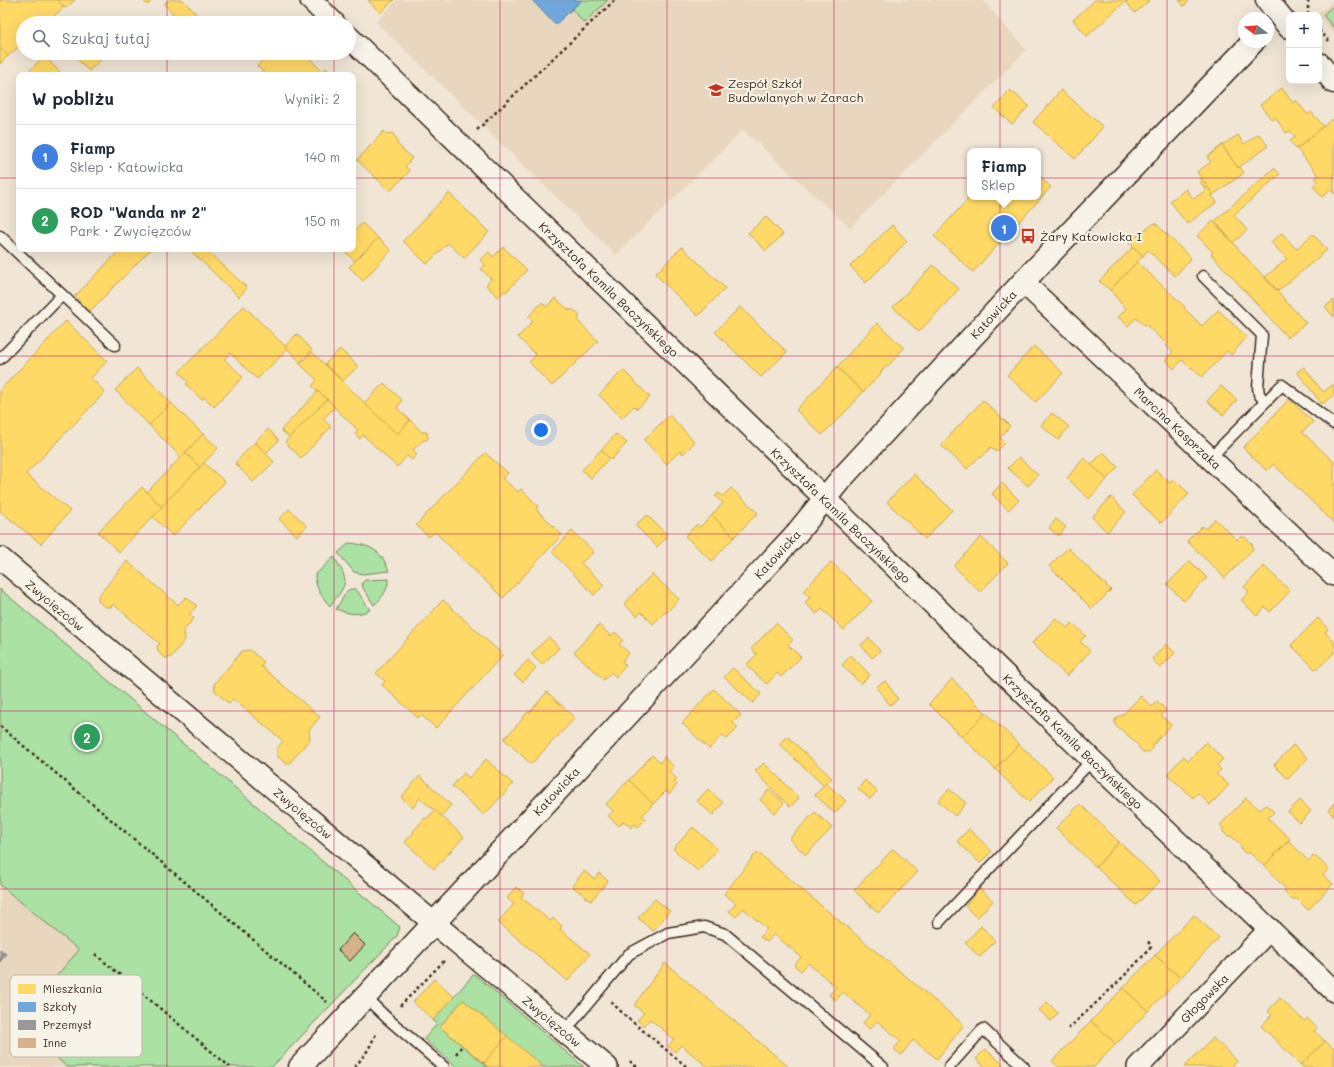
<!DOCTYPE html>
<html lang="pl">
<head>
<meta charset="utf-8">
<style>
	:root { --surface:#fff; --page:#f6f6f7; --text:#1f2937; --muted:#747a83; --line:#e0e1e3; --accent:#111827 }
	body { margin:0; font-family:Mali,sans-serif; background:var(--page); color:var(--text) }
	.controls { position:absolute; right:12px; top:12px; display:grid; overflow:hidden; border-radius:8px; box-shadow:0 4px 16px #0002 }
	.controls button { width:36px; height:36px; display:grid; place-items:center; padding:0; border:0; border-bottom:1px solid var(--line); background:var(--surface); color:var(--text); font:20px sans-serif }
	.compass { position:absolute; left:1238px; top:12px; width:36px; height:36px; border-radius:50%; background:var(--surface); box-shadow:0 4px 16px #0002; rotate:286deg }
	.you { position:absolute; left:541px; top:430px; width:14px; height:14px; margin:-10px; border:3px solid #fff; border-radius:50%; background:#1a73e8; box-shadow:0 0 0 6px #1a73e833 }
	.badge { display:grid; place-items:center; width:26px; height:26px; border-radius:50%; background:var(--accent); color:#fff; font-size:13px; font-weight:700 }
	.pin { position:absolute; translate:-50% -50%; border:2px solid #fff; box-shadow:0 1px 4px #0006 }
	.popup { position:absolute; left:967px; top:148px; width:74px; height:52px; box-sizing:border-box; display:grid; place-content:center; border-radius:8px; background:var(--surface); filter:drop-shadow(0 1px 3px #0005); font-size:13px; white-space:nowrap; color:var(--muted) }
	.popup b { font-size:15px; color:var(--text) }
	.popup::after { content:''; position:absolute; left:50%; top:100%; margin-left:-8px; border:8px solid transparent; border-top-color:var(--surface) }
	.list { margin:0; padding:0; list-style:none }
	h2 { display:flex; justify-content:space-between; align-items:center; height:52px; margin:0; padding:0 16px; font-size:17px }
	h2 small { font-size:13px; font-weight:400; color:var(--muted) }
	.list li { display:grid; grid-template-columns:26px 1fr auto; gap:12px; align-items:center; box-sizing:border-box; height:64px; padding:0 16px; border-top:1px solid var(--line) }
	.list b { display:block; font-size:15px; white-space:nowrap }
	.list p { margin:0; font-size:13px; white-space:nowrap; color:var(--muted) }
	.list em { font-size:13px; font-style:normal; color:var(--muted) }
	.icon { flex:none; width:22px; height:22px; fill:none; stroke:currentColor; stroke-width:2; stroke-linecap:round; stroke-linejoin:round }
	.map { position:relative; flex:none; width:1334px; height:1067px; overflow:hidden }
	.search { position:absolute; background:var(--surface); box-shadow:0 4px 16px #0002; left:16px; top:16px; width:340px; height:44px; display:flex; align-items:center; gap:10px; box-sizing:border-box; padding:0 14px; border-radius:22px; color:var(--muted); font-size:15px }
	.panel { position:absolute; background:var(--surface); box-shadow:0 4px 16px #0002; left:16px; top:72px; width:340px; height:180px; border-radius:8px }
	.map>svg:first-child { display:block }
	.built { fill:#e9d6be }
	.green { fill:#abe1a3; stroke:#738660 }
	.homes { fill:#ffd966; stroke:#c4a450 }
	.schools { fill:#6fa8dc; stroke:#5f82a3 }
	.industry { fill:#999; stroke:#7d7874 }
	.building { fill:#d7b289; stroke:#3b2a1e }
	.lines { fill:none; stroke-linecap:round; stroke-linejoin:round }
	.service-casing { stroke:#3b2a1e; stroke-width:13 }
	.minor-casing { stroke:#3b2a1e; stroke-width:24 }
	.tertiary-casing { stroke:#3b2a1e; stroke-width:25 }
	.path { stroke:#3b2a1e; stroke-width:2.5; stroke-dasharray:3 3; stroke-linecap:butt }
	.service { stroke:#f7f3e8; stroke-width:10 }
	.minor { stroke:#f7f3e8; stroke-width:21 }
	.tertiary { stroke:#f7f3e8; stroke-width:22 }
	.grid { fill:none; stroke:#c2185b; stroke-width:1; stroke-opacity:0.55 }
	.labels { text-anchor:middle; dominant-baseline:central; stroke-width:4; stroke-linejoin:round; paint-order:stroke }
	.poi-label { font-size:12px; fill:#3b2a1e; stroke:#f7f3e8; text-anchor:start }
	.street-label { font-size:12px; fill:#3b2a1e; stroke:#f7f3e8 }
	.key { fill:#f7f3e8; stroke:#bfb7ab; stroke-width:1 }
	.key-label { font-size:11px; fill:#3b2a1e }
</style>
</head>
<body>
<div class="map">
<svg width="1334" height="1067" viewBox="0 0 1334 1067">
	<rect width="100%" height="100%" fill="#f1e6d5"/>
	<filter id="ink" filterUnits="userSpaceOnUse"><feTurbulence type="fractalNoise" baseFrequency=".025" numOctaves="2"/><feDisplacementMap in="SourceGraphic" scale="8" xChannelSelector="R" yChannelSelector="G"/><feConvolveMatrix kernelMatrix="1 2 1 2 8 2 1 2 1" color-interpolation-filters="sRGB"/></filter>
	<g filter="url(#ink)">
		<g class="built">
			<path d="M397,0H983L1026,50L850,228L743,130L616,255L376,22Z"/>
			<path d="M1334,0V34L1318,14Z"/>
			<path d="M0,885L79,950L93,1067H0Z"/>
		</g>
		<g class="green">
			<path d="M582,0H608L584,23L572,9Z"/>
			<path d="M1334,5V28L1323,15Z"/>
			<path d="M349,543C371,545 381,550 389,571L363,574L354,572L338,553Z"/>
			<path d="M334,557C350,583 348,582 330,606C322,597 315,588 315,575Z"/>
			<path d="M389,579C387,590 383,598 374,605L363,588L362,583L365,580Z"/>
			<path d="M0,589L400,927L397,936L272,1067H67L17,1022L79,950L0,885Z"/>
			<path d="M351,589H356L370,610C357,616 349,614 336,609L347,591Z"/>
			<path d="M474,974L584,1067H543L463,1000L440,1027L488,1067H457L424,1039L437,1024L433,1020Z"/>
		</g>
		<g class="homes">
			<path d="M0,0H57L64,7L46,23H23V48L21,45L8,56L0,48Z"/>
			<path d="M57,0H75L65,8Z"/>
			<path d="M142,0H152L148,5Z"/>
			<path d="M169,0H183L197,15L188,23H182L164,4Z"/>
			<path d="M368,0H394L380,13Z"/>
			<path d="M1095,0H1127L1087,36L1073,20Z"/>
			<path d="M1128,0H1150L1135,13L1126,2Z"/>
			<path d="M1179,0H1190L1184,6Z"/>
			<path d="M0,48L8,56L0,64Z"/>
			<path d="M71,53H108L89,71Z"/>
			<path d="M270,53H280L282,55L284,53H309L312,56L310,59L323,72L319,75H267L257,66Z"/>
			<path d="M44,56L63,75H28L26,74Z"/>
			<path d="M326,68L333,75H319Z"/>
			<path d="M1282,88L1293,103L1296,100L1308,115L1311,112L1324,127L1296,149L1290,141L1296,137L1290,131L1286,133L1275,117L1272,120L1260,105Z"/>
			<path d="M1010,90L1029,106L1012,124L994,108Z"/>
			<path d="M1061,90L1103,127L1075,159L1033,122Z"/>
			<path d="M1332,119L1334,122V194L1331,190L1322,197L1313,186L1318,181L1315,178L1319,176L1297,149Z"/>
			<path d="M384,131L387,134L392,133L397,139V144L412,158L405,167L410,171L390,191L357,160Z"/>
			<path d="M1259,134L1268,146L1238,168L1222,145L1238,135L1244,144Z"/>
			<path d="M1222,145L1238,168L1240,167L1244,173L1213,195L1197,172L1211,162L1207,157Z"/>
			<path d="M1274,168L1280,174L1234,215L1247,230L1233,243L1215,221Z"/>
			<path d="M1038,175L1051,187L973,272L934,236L970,197H1038Z"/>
			<path d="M1201,178L1213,195L1212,196L1217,202L1187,224L1170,201L1186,189L1193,199L1206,190L1199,180Z"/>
			<path d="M449,193L489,232L464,258L448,243L427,264L403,241Z"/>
			<path d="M766,217L783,234L766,251L748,233Z"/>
			<path d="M1213,221L1306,323L1288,338L1211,254L1213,252L1197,236Z"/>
			<path d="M362,223L378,238L355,261L346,253L350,249H353V233Z"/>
			<path d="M1155,223L1191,258L1175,276L1148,250L1143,256L1128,242Z"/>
			<path d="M892,225L907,241L866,283L850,266Z"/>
			<path d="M1282,233L1296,249L1313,234L1327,250L1278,291L1265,277L1287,259L1271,242Z"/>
			<path d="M378,238L391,250L363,281L349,267Z"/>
			<path d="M503,247L527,270L506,292L504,291L498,297L486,285L491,279L481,269L485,265L480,260L489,252L493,257Z"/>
			<path d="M682,247L725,288L698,316L655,274Z"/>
			<path d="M1133,247L1143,256L1110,290L1099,281Z"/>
			<path d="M121,249H151L89,312L75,296Z"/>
			<path d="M189,249H206L247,288L239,297Z"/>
			<path d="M1137,262L1185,307L1184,308L1202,326L1218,310L1247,337L1231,355L1227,351L1202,377L1191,367L1190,368L1182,360L1174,369L1165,360L1173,352L1165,344L1166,343L1145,324L1144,325L1136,318L1128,326L1118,317L1126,309L1110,290Z"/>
			<path d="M933,265L959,289L919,332L893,307Z"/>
			<path d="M555,298L569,310H574L579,314V319L578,321L598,341L552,386L529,362L536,355L518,337L533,321L528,317L542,302L546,307Z"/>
			<path d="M1334,300V317L1325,307Z"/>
			<path d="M244,306L288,349L257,379L230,353L224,359L243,377L214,407L204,397L202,400L186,384L188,382L179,372Z"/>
			<path d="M740,307L787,352L761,377L715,332Z"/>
			<path d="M66,321L107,361L91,378L105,392L26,474L70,511L41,544L0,511V390Z"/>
			<path d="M877,323L904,348L888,366L884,368L878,377L863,392L837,367Z"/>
			<path d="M297,334L312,350L300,362L285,346Z"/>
			<path d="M1034,346L1063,373L1036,402L1007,375Z"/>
			<path d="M340,349L358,366L343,381L325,364Z"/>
			<path d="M312,352L397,434L410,420L422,432H427L428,439L422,441L413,450L417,454L412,460L407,456L397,467L363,435L360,439L355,434L358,430L312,386L317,380L300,364Z"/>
			<path d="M837,367L863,392L849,408L822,435L796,410Z"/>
			<path d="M1304,367L1323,392L1334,384V395L1322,404L1297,372Z"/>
			<path d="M137,368L171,403L149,425L115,390Z"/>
			<path d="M623,370L650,397L637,409L634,406L622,418L599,395Z"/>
			<path d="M384,383L402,400L397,408L410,420L397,434L364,403Z"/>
			<path d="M1221,386L1237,400L1223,415L1207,401Z"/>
			<path d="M318,391L327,399L290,438L281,430Z"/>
			<path d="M327,399L335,407L323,419L331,427L301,458L285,442Z"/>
			<path d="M1289,399L1313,422L1302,432L1334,462V523L1273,464L1267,471L1243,448Z"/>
			<path d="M983,400L1010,426L1000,438L1005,443L996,452L991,447L981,458L979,457L967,469L941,445Z"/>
			<path d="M171,403L203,434L181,457L149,425Z"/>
			<path d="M1052,413L1069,427L1058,440L1041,425Z"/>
			<path d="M669,415L695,442L683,454L680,451L667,464L644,440Z"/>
			<path d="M268,429L279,440L266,453L255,442Z"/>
			<path d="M203,434L218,448L200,467L185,453Z"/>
			<path d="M616,434L627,443L611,460L601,450Z"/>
			<path d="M255,442L274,462L253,482L235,463Z"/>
			<path d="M601,450L609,458L591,478L582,470Z"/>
			<path d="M1103,452L1118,467L1107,479L1091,465Z"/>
			<path d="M185,453L200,467L162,507L147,492Z"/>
			<path d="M485,453L508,473L502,478L518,492L521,489L538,506L536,509L562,535L503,598L435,532L429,537L416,525Z"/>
			<path d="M1019,457L1038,475L1028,486L1008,468Z"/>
			<path d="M1084,458L1107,479L1089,499L1067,478Z"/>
			<path d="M204,463L225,482L173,536L152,516Z"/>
			<path d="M1156,470L1170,483L1174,479L1189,494L1161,523L1132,495Z"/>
			<path d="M914,474L952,510L925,539L887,502Z"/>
			<path d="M1002,483L1019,500L1008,510L992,494Z"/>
			<path d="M142,487L162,507L119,552L98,532Z"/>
			<path d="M731,488L758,513L734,537L712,515L723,503L715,496L719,493L723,496Z"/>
			<path d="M1111,497L1126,512L1107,532L1092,517Z"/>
			<path d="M289,509L307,526L297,536L279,519Z"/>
			<path d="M647,515L668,536L657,547L635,525Z"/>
			<path d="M712,515L734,537L712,561L685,536L697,524L700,527Z"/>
			<path d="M1056,519L1066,527L1059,536L1049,528Z"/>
			<path d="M1215,519L1237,540L1240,537H1245L1252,544L1253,549L1225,578L1187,541L1202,526L1206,529Z"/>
			<path d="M572,531L594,552L581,563L604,585L594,595L552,552Z"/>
			<path d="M981,537L1008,563L980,592L954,566Z"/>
			<path d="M1068,548L1111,590L1092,609L1049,566Z"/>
			<path d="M127,561L178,605L186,597L197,606L189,614L194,618L184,630L185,640L171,657L165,658L158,652L157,646L160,644L113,604L111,607H105L98,601V596Z"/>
			<path d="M1190,561L1207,578L1184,601L1167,584Z"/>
			<path d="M831,562L872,601L844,630L822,609L817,614L805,603L810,597L803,591Z"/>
			<path d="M1264,566L1290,591L1270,612L1265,607L1257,616L1241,600L1249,592L1244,587Z"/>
			<path d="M652,574L679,599L666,613L665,612L653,624L641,612L637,616L624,604Z"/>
			<path d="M443,600L503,655L436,728L421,715L418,718L382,685L385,681L376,673Z"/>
			<path d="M1056,618L1067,628L1072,623L1086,636L1080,641L1090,651L1067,676L1032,643Z"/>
			<path d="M1318,618L1328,629L1325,632L1334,641V653L1316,670L1291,645Z"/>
			<path d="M776,623L793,640L788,645L801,657L781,677L777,673L767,684L746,665L757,654L751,649Z"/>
			<path d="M599,625L611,636L615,632L623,640L619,644L629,653L622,661L626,665L616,677L611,672L604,680L574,652Z"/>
			<path d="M549,637L559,648L542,665L531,654Z"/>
			<path d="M869,638L880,651L872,658L861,645Z"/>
			<path d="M1166,644L1175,653L1160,668L1152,659Z"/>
			<path d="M250,650L264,662L261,666L320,717L309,730L310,739L288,765L277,756V748L283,741L233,699L229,704L215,691L214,684L242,651Z"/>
			<path d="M851,655L870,675L861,684L842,665Z"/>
			<path d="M528,660L536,668L523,682L514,675Z"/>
			<path d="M733,668L761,694L753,703L724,677Z"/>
			<path d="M952,679L986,713L962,737L929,704Z"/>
			<path d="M885,681L898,699L890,705L876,687Z"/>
			<path d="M714,689L741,715L733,723L738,728L727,739L722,735L709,749L682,723Z"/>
			<path d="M547,692L575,718L531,764L504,739L522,720V718L528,712H530Z"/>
			<path d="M1141,696L1152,707L1157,701L1166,710L1161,715L1171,725L1152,746V749L1149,752H1143L1139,748V746L1121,729H1119L1115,725V720L1118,716H1121Z"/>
			<path d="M986,713L1019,744L995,769L962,737Z"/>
			<path d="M787,736L832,778L824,786L779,744Z"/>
			<path d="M1206,742L1223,759L1217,765L1221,770L1216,774L1229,785L1210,805L1198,793L1193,798L1167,774L1184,756L1188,761Z"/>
			<path d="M1019,744L1053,777L1029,802L995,769Z"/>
			<path d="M1293,745L1308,758L1288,779L1274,765Z"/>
			<path d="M652,755L660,763L664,757L674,767L669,772L677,779L674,782L677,785L669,794L666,791L653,804L629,780Z"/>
			<path d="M486,759L513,784L484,815L452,786L464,773L469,778Z"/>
			<path d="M764,763L799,798L790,807L755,771Z"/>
			<path d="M420,776L451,805L441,816L420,798L413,808L401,797Z"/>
			<path d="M629,780L653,804L642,816L646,819L638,827L634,824L631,828L624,821L619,826L608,816L613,811L606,804Z"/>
			<path d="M865,780L877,791L870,799L858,789Z"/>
			<path d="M826,783L846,801L835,813L815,795Z"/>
			<path d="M708,789L723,803L713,815L697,801Z"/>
			<path d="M769,789L784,803L775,813L760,800Z"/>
			<path d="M949,789L966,803L955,816L938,801Z"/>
			<path d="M1246,798L1260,810L1266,805L1274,812L1268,818L1290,839L1264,866L1250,853H1245L1241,849V845L1231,836H1228L1223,832V828L1220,825Z"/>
			<path d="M1300,800L1311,811L1300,823L1288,812Z"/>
			<path d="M1334,803V816L1328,810Z"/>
			<path d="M1080,804L1119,842L1096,867L1056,828Z"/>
			<path d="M435,810L464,837L434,869L405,842L414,832L413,831L425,818L426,819Z"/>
			<path d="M815,812L832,828L806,855L789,839Z"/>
			<path d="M693,827L718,849L698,871L673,849Z"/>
			<path d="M969,829L992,851L980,863L957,841Z"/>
			<path d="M1289,841L1308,861L1314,855L1329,869L1323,875L1333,884L1308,910L1297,899H1291L1285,893V888L1264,866Z"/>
			<path d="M1119,842L1160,881L1136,905L1096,867Z"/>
			<path d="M893,849L918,872L878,913L854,890Z"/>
			<path d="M757,852L964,1025L937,1059L913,1040L901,1055L894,1049L901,1041L877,1021L870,1029L863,1023L870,1015L843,992L836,1000L829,995L836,987L808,963L801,971L794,965L801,957L774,934L767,942L760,937L767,929L743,908L736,917L729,911L736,903L724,894Z"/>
			<path d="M584,871L594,879L599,873L608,881L591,901L572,886Z"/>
			<path d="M516,887L524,893L521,897L550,921L553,918L562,926L560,929L590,954L568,981L498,922L514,904L507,898Z"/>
			<path d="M980,889L993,901L977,918L965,906Z"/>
			<path d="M655,899L670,911L653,931L638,918Z"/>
			<path d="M1194,915L1219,938L1180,978L1155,955Z"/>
			<path d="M981,926L995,941L980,957L965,943Z"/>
			<path d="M1155,955L1180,978L1148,1011L1123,988Z"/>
			<path d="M665,963L789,1067H708L681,1045L675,1052L668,1046L674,1039L650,1019L644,1026L637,1020L644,1013L634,1005Z"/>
			<path d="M434,979L454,997L433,1020L413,1002Z"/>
			<path d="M1123,988L1148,1011L1116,1044L1091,1021Z"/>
			<path d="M1280,998L1304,1021L1307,1018L1317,1028L1314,1031L1325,1041L1301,1065L1261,1026L1272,1015L1268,1011Z"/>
			<path d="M463,1000L507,1036L484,1063L440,1027Z"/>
			<path d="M1047,1002L1058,1013L1051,1021L1039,1010Z"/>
			<path d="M1091,1021L1116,1044L1094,1067H1059L1052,1061Z"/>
			<path d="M507,1036L543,1067H488L484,1063Z"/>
			<path d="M1213,1038L1237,1061L1232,1067H1184Z"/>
			<path d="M1325,1041L1334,1049V1067H1303L1301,1065Z"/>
			<path d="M985,1049L1003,1064L1000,1067H985L976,1059Z"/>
		</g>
		<path class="schools" d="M532,0H582L555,25Z"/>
		<path class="industry" d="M0,949L6,954L0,962Z"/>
		<path class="building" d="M353,933L365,945L350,961L338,950Z"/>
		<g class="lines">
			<defs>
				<g id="service">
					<path d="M0,236L115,345"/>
					<path d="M1203,276L1262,335L1258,387L1259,394L1265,402"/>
					<path d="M0,359L62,295"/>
					<path d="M1210,458L1282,385L1334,424"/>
					<path d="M939,922L1092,760"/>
					<path d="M365,997L388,1019L444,1067"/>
					<path d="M565,1031L629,954L668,933L704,927L725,934L883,1067"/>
					<path d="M949,1067L983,1029L1024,1067"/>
				</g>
				<g id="minor">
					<path d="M311,0L334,23"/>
					<path d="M349,37L845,518L1092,760L1334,991"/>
					<path d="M1023,282L1334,575"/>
					<path d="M0,558L399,894L607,1067"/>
					<path d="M1138,1067L1270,929"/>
				</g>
				<g id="tertiary">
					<path d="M1267,0L1289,27"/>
					<path d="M1319,64L1334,82"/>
					<path d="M300,1067L796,534L840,480L1023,282L1253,42"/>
				</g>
			</defs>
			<use href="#service" class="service-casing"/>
			<use href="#minor" class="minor-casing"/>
			<use href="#tertiary" class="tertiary-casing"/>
			<g class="path">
				<path d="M1308,0V13"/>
				<path d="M1319,30L1329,41"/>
				<path d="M477,130L615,0"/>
				<path d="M0,726L327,1002"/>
				<path d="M95,954L230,1067"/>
				<path d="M611,1002L629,1019L687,1067"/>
				<path d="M400,1006L444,961"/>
				<path d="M1068,1029C1097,1002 1126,976 1151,947L1148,941"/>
				<path d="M456,1054L461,1047"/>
				<path d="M630,1061L637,1067"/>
				<path d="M355,1067L368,1050L377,1032"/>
			</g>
			<use href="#service" class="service"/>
			<use href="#minor" class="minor"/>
			<use href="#tertiary" class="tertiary"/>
		</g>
	</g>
	<path class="grid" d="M167,0V23M334,0V23M500,0V1067M667,0V1067M834,0V1067M1000,0V1067M1167,0V1067M167,53V75M334,53V75M0,178H19M353,178H1334M167,249V1067M334,249V1067M0,356H1334M0,534H1334M0,711H1334M0,889H1334"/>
	<defs>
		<symbol id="school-bare" viewBox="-9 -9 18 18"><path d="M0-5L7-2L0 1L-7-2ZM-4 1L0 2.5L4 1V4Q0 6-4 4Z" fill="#c8321e" stroke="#f7f3e8" stroke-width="2.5" paint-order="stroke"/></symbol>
		<symbol id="bus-bare" viewBox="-9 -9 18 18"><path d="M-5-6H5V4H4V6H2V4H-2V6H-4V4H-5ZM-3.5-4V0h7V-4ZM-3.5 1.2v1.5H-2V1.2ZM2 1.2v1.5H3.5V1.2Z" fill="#c8321e" stroke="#f7f3e8" stroke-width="2.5" paint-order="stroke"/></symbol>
	</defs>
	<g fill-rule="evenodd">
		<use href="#school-bare" x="705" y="79" width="22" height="22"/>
		<use href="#bus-bare" x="1017" y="225" width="22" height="22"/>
	</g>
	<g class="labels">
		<g class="poi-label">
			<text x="728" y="83">Zespół Szkół<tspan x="728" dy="14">Budowlanych w Żarach</tspan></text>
			<text x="1040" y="236">Żary Katowicka I</text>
		</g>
		<g class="street-label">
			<text transform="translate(609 289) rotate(44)">Krzysztofa Kamila Baczyńskiego</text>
			<text transform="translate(993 314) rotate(-47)">Katowicka</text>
			<text transform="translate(1178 428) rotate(43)">Marcina Kasprzaka</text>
			<text transform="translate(841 515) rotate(44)">Krzysztofa Kamila Baczyńskiego</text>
			<text transform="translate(777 554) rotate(-47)">Katowicka</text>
			<text transform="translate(55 605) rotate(40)">Zwycięzców</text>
			<text transform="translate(1073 741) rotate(44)">Krzysztofa Kamila Baczyńskiego</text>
			<text transform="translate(556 791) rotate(-47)">Katowicka</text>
			<text transform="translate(303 813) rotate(40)">Zwycięzców</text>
			<text transform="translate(1204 998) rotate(-46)">Głogowska</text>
			<text transform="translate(552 1021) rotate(40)">Zwycięzców</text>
		</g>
	</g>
	<rect x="10" y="975" width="132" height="82" rx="6" class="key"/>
	<rect x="18" y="984" width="18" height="10" fill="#ffd966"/>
	<rect x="18" y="1002" width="18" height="10" fill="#6fa8dc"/>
	<rect x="18" y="1020" width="18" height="10" fill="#999"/>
	<rect x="18" y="1038" width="18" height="10" fill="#d7b289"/>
	<g class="key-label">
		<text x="43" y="993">Mieszkania</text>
		<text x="43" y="1011">Szkoły</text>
		<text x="43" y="1029">Przemysł</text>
		<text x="43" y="1047">Inne</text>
	</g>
</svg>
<div class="controls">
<button>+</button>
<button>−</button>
</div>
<svg class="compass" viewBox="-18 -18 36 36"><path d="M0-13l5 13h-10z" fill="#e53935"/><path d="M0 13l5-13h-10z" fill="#747a83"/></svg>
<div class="you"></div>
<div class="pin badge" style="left:1004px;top:228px;background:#3f7fe0">1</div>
<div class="popup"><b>Fiamp</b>Sklep</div>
<div class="pin badge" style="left:87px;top:737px;background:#2e9e5b">2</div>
<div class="search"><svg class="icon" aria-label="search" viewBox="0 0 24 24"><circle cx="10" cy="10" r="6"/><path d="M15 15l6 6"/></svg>Szukaj tutaj</div>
<section class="panel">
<h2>W pobliżu<small>Wyniki: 2</small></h2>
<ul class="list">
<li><span class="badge" style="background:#3f7fe0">1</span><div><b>Fiamp</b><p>Sklep · Katowicka</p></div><em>140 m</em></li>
<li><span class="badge" style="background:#2e9e5b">2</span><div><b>ROD &quot;Wanda nr 2&quot;</b><p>Park · Zwycięzców</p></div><em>150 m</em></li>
</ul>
</section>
</div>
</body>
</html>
